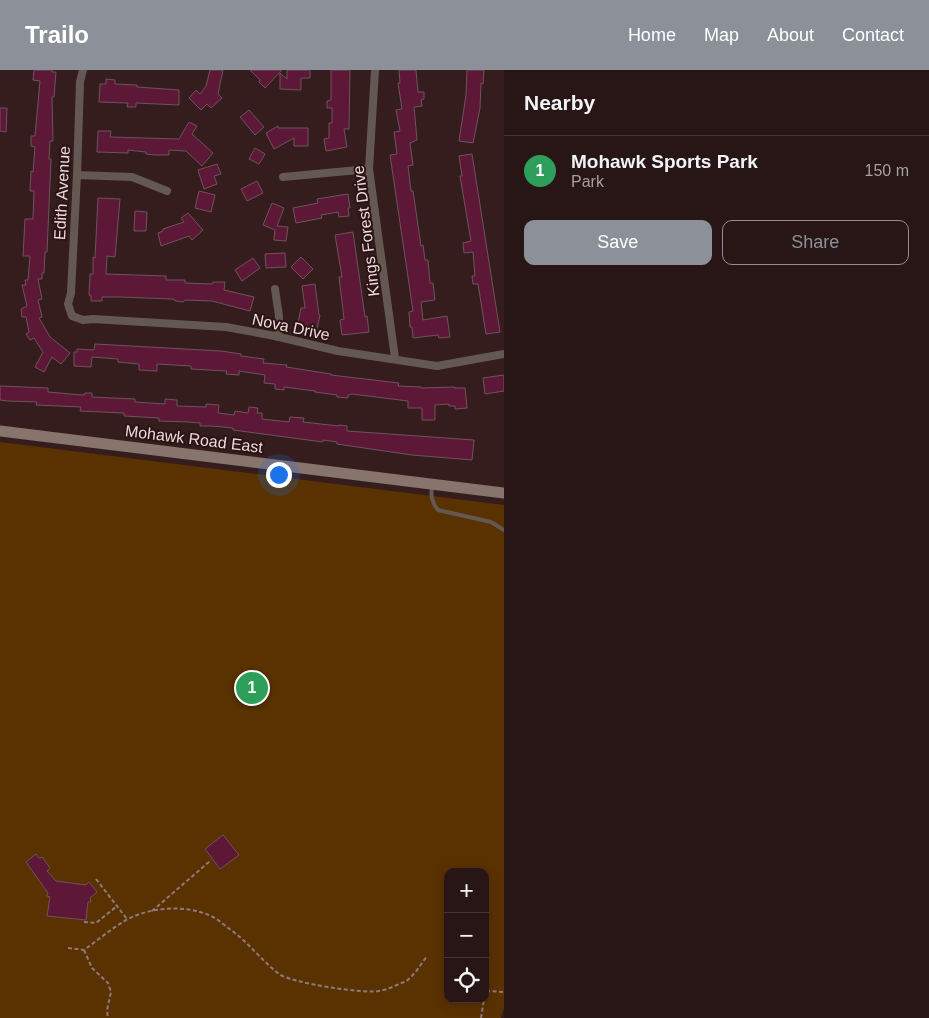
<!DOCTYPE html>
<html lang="en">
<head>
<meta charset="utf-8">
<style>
	:root { --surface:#281616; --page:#342323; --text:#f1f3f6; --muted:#a59fa1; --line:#443535; --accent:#8c9099 }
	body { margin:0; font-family:Arial,sans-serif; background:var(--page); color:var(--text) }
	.controls { position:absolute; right:15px; bottom:15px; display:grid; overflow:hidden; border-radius:10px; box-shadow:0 2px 12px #0003 }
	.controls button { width:45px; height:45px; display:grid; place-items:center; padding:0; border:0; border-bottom:1px solid var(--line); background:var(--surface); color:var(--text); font:25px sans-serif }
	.you { position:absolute; left:278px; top:404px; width:18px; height:18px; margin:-12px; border:4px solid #fff; border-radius:50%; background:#1a73e8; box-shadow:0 0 0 8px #1a73e833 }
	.badge { display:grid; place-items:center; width:32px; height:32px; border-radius:50%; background:var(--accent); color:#fff; font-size:16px; font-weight:700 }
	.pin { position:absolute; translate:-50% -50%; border:2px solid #fff; box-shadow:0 1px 5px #0006 }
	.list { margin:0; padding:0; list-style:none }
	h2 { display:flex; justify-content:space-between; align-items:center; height:65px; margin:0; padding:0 20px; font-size:21px }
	h2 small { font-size:16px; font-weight:400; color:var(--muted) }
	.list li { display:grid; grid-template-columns:32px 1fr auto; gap:15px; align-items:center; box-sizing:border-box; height:70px; padding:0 20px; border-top:1px solid var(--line) }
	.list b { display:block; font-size:19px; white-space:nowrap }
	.list p { margin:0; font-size:16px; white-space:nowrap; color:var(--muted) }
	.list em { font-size:16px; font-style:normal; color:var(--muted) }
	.actions { display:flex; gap:10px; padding:15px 20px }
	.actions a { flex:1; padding:11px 0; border:1px solid var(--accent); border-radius:10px; text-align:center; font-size:18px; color:var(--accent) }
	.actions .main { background:var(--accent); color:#fff }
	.icon { flex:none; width:28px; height:28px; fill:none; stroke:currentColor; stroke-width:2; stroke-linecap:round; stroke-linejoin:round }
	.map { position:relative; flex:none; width:504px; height:948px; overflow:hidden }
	header { display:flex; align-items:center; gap:30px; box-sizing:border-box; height:70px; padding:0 25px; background:var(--accent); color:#fff }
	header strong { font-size:24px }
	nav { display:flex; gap:28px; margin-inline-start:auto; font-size:18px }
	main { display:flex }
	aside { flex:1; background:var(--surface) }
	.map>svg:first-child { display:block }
	.green { fill:#5a3100; fill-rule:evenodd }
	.building { fill:#5d1838; stroke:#6e535c }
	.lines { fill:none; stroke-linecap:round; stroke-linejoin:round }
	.path { stroke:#8f7979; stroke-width:2; stroke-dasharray:4 2.5; stroke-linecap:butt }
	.lane { stroke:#645853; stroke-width:4 }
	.street { stroke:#645853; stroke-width:8 }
	.secondary { stroke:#87746d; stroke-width:11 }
	.labels { text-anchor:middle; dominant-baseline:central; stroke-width:4; stroke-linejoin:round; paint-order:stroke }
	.street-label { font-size:16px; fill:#ecdada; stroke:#2b1414 }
</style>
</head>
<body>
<header>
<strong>Trailo</strong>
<nav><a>Home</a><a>Map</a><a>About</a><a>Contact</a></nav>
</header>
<main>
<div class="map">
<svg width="504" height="948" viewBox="0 0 504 948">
	<rect width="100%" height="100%" fill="#361d1d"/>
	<path class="green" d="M0,372L504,435V938L501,948H0ZM448,802H485V929H448Z"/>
	<g class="building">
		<path d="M34,0H52V2H56L54,27H52L53,71H50L49,89H51L47,182H45L44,203H42V209H38L42,229L38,230L42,247L39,248L50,267L70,283L61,294L52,287L44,302L35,297L43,282L34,268L30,270L26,264L29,262L26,247H22L21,239L27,236L22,215H26L25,210H28L30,186H23L25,149H33L34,121H30L31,101L33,102L35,77L31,76V66H35L40,11L33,10Z"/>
		<path d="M210,0H223L218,24L222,28L211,38L207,34L201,40L189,28L196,20L200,24L206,16Z"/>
		<path d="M250,0H282L265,18L259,12L260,10Z"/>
		<path d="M287,0H310V8H301V20L280,19V3L287,9Z"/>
		<path d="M331,0H350L349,59H344L347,77L326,81L324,69L329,68V53H332V38H327V31L331,30Z"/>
		<path d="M399,0H416L418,22H424V29L421,30L422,36L414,37L417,70L410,73L413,95L408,96L411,121H413L421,176L423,175L425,190H428L430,213H433L435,230L421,232L423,250L447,246L450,267L439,268L438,265L413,268L412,257H410L409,242L413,241L390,85L397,84L394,62L400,61L396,40L402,39L398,13H400Z"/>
		<path d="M467,0H484L483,14L481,13L480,38L473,73L459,71L466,25Z"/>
		<path d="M106,9L115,10V14L137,15V17L179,20V35L136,33V37H127L128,33L99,32L100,14H106Z"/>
		<path d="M0,38H7L6,62L0,61Z"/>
		<path d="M249,40L264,57L255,65L240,47Z"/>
		<path d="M189,52L197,56L192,64L213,83L202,96L186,81L169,80V85H156L146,84V82L128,80V83L97,82L98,61H111L110,67L179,69Z"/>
		<path d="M278,56V58H308V76H294V68L274,79L266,63Z"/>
		<path d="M255,78L265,84L259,94L249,89Z"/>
		<path d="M472,84L500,262L486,264L478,214H473L472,206H475L473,182L464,183L463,173L471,171L460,106H462L459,86Z"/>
		<path d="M217,94L221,104L214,106L217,114L204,119L198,100Z"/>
		<path d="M257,111L263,123L247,131L241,119Z"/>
		<path d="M199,121L215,125L211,142L195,138Z"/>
		<path d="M348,124L350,138H348L349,146L339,147L338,142L321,145L322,148L296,153L293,138L318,133L317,129Z"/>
		<path d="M98,128L120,129L115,187L107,186L106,204L166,206V210H185V213L212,214L213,212H225L224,220L254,227L250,241L212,231L185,230L183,232L175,231V230L172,229L120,227H102V231H91V226L89,225L90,204H93V187L95,188Z"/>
		<path d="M272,133L284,138L277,156L288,157L286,171L274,170L275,160L263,155Z"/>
		<path d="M135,141L147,142L146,161H134Z"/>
		<path d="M188,143L203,160L192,170L189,166L161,176L158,163L163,161V159L184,152L181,148Z"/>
		<path d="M353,162L365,247L367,246L369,262L342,265L340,250L344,249L339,207H342L335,165Z"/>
		<path d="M285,183L286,197L266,198L265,184Z"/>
		<path d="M301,187L313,199L303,209L291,197Z"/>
		<path d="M253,188L260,198L242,211L235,200Z"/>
		<path d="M315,214L319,245H320L317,259H315L298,253L301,238H305L302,216Z"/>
		<path d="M95,274L221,281L241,284V286L264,289L263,293L287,295L286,297L331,304V305L399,313L398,316L421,317V318L455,317V318H465L467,338L455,339V336H449V334L435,335V350H422V338H408V331L352,324L348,325V328L337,327V325L315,322V321L284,317V320L275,319V314L264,313L265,305L239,301V305L226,304L227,301L191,299V296L157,294V301L139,300V294L118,292V289L92,287L91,297L74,296V282H77V279L94,280Z"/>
		<path d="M504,305V321L485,324L483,308Z"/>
		<path d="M0,316L48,318V322L70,324L84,325L85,323H92V327L135,329V332L165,334V329L177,330V336L206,337V334L219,335L218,343L234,345L235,341L248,343L249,337L258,338L257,343H262V349L289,352L290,347L304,348L303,352L339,356V355L347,356V361L474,370L472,390L412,385L337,374V372L323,370V372L233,360V358L212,356H200V353L188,352L159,351V348L124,346V343L80,341L81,337L36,335L37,332L8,331L0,330Z"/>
		<path d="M223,765L239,785L220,799L205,779Z"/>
		<path d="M36,784L39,788L42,787L50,798L47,801L56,811L86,815L89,812L97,822L90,828L91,832H88L86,850L47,846L50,827L47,826L48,823L26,792Z"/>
	</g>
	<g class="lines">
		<g class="path">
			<path d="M96,809L127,849"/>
			<path d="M152,841L210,791"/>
			<path d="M84,852L96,853L117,836"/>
			<path d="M68,878L84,880C98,870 112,858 128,849C151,837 188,834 213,847C219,850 225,856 231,860C249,873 262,891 279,904C291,913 364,924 379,921C387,920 397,915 404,912C413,908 421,894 427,886"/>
			<path d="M84,880L92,898L108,913L111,922L107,940L108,948"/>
			<path d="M486,921L504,922"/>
			<path d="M485,924L488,894"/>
			<path d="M481,948L484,929"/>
		</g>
		<path class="lane" d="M432,415C431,425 431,432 438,440L491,452L504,460"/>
		<g class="street">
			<path d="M83,0L80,12L77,105L71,223L68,234L72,246L83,250L93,249L226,257L275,266L338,281L437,296L504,284"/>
			<path d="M375,0L369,99L395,288"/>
			<path d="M77,105L132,107L167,121"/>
			<path d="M283,107L369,99"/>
			<path d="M275,219L279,246L278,267"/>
		</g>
		<path class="secondary" d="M0,361L504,423"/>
	</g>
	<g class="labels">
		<g class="street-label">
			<text transform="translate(62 123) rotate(-87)">Edith Avenue</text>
			<text transform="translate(366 161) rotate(-97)">Kings Forest Drive</text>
			<text transform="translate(291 257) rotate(12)">Nova Drive</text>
			<text transform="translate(194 369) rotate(7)">Mohawk Road East</text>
		</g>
	</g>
</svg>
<div class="controls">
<button>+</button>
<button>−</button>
<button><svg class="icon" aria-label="locate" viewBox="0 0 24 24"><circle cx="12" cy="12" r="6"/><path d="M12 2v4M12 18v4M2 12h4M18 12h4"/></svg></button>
</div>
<div class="you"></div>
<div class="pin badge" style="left:252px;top:618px;background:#2e9e5b">1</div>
</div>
<aside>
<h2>Nearby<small></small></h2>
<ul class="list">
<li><span class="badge" style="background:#2e9e5b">1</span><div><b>Mohawk Sports Park</b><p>Park</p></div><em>150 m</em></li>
</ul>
<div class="actions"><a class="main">Save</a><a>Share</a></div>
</aside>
</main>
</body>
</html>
